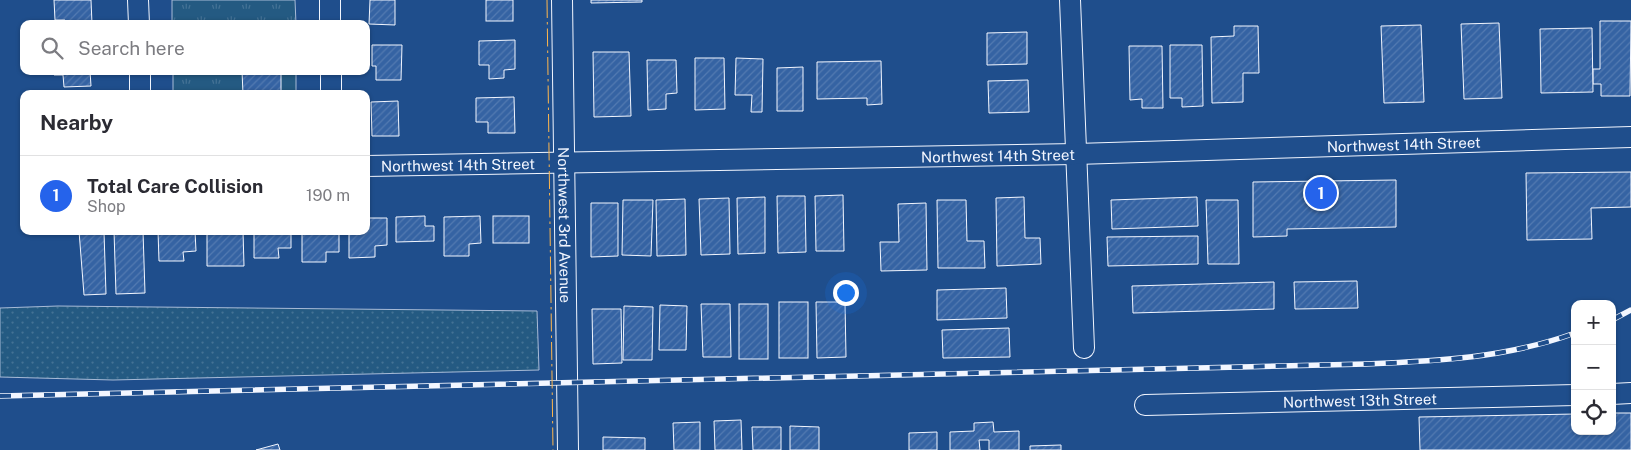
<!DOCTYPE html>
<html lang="en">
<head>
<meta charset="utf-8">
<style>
	:root { --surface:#fff; --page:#f2f2f3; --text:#2b2b33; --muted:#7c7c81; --line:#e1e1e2; --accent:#2563eb }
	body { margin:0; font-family:"Public Sans",sans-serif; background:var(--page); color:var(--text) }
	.controls { position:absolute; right:15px; bottom:15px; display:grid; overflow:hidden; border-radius:10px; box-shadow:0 1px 4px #0004 }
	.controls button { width:45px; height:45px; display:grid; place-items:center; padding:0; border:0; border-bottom:1px solid var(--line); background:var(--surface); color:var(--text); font:25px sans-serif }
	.you { position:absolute; left:845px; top:292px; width:18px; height:18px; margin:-12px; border:4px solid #fff; border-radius:50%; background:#1a73e8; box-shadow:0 0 0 8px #1a73e833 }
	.badge { display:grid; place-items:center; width:32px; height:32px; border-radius:50%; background:var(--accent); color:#fff; font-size:16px; font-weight:700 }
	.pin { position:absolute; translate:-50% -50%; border:2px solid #fff; box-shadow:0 1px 5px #0006 }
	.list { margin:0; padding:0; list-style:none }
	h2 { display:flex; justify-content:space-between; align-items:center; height:65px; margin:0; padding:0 20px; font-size:21px }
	h2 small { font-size:16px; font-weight:400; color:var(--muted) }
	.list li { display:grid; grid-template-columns:32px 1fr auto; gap:15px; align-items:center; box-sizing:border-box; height:80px; padding:0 20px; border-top:1px solid var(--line) }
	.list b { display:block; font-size:19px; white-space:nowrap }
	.list p { margin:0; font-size:16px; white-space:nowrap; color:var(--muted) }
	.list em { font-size:16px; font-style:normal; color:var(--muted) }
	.icon { flex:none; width:28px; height:28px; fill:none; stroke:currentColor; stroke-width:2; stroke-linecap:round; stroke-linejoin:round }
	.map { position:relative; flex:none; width:1631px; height:450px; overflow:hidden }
	.search { position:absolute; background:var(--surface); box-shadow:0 1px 4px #0004; left:20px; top:20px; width:350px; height:55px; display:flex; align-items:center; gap:12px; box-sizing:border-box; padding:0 18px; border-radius:10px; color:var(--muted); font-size:19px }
	.panel { position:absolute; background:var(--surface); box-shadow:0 1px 4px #0004; left:20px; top:90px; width:350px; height:145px; border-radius:10px }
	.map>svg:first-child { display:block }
	.grass { fill:url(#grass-dots); stroke:#a8bbd7 }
	.park { fill:url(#park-tufts); stroke:#a8bbd7 }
	.building { fill:url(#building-hatch); stroke:#f2f6ff }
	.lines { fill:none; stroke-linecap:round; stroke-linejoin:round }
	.minor-casing { stroke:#f2f6ff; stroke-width:22 }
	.minor { stroke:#1f4e8c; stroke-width:20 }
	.rail-casing { stroke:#f2f6ff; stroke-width:5.5 }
	.rail { stroke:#1f4e8c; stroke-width:4; stroke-dasharray:11; stroke-linecap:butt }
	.power { stroke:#ffb74d; stroke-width:1; stroke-dasharray:18 4 2.5 4; stroke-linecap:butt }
	.labels { text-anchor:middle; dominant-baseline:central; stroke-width:4; stroke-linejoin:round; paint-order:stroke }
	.street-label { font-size:15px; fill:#f2f6ff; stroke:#1f4e8c }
</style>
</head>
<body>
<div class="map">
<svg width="1631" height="450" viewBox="0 0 1631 450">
	<defs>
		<pattern id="grass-dots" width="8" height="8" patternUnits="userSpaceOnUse" patternTransform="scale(1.25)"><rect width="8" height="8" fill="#245a82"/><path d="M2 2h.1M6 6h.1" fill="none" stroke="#447295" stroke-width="1.8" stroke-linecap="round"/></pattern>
		<pattern id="park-tufts" width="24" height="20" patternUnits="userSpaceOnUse" patternTransform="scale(1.25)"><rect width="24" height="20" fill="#245a82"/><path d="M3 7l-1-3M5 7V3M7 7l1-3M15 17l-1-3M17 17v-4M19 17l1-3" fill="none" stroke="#447295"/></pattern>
		<pattern id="building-hatch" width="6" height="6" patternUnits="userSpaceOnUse" patternTransform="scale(1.25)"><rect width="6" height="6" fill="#3563a3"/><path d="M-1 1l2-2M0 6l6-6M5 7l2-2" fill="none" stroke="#537ab1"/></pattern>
	</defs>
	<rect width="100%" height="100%" fill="#1f4e8c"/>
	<path class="grass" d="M58,306L537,311L539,370L113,380L0,377V308Z"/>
	<g class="park">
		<path d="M172,0H295L296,24H172Z"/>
		<rect x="173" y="71" width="123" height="23"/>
	</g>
	<g class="building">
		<path d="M54,0H91L92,24H65V20H55Z"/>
		<path d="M370,0H395V25L369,24Z"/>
		<rect x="486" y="0" width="27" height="21"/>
		<path d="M591,0H642V2L591,3Z"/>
		<path d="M1600,21H1631L1630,96H1601V84H1593V69H1600Z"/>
		<path d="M1499,23L1502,98L1464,99L1461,24Z"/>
		<path d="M1421,25L1424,102L1384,103L1381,26Z"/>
		<path d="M1234,26H1258L1259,73H1243V102L1212,103L1211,37L1234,36Z"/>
		<path d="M1592,28L1593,92L1541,93L1540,29Z"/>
		<path d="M1027,32V64L987,65V33Z"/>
		<path d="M515,40V69L504,70V78L489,79V65H479V41Z"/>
		<path d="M372,45H402L401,80H376V66H372Z"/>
		<path d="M1170,45H1202L1203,106L1182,107V98H1170Z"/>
		<path d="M1129,46H1162L1163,108H1142V99L1130,100Z"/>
		<path d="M593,52H629L631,116L594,117Z"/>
		<path d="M695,58H724L725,109L695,110Z"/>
		<path d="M736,58L763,59L762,112H751L752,95H735Z"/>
		<path d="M647,60H676L677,93L666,94V109L648,110Z"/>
		<path d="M881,61L882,104L867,105V98L817,99V62Z"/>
		<path d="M803,67V111H777V68Z"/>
		<path d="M54,71H90L91,86L64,87L63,75H54Z"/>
		<path d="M242,71H281V94H243Z"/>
		<path d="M1028,80L1029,112L989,113L988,81Z"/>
		<path d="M514,97L515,133H488V122H476V98Z"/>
		<path d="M398,101L399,136H372L371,102Z"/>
		<path d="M1631,172V207L1591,208L1592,239L1527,240L1526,173Z"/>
		<path d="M1396,180V227L1287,229V236L1253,237V182Z"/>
		<path d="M843,195L844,251H816L815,196Z"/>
		<path d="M777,196H805L806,252L778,253Z"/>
		<path d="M765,197V253L738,254L737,198Z"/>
		<path d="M1024,197L1025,238H1040L1041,264L997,266L996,198Z"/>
		<path d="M1197,197L1198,226L1112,229L1111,200Z"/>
		<path d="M729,198L730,254L701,255L699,199Z"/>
		<path d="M685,199L686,255L657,256L656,200Z"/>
		<path d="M623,200H653L651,256L622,255Z"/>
		<path d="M937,200H966L967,241H984L985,268H938Z"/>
		<path d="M1206,200H1238L1239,264H1208Z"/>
		<path d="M591,203H618V256L591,257Z"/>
		<path d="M926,203L927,270L881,271L880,242H899L898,204Z"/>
		<path d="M425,216V226H434V241L396,242V217Z"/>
		<path d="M480,216L481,243L469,244V256H444V217Z"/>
		<rect x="493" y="216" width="36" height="27"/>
		<path d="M366,218H387V245L375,246V257L349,258V231H366Z"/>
		<path d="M79,231H143L145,293L116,294L114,231L104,232L106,294L84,295Z"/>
		<path d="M158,231H195L196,251L183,252L184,261H159Z"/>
		<path d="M207,231H243L244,266H207Z"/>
		<path d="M254,231H291V248H278L279,258H254Z"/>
		<path d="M302,231H339V252H326V262H302Z"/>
		<path d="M1198,236V264L1108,266L1107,237Z"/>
		<path d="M1357,281L1358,308L1295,309L1294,282Z"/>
		<path d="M1274,282V309L1133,313L1132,286Z"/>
		<path d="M1006,288L1007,318L937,320V290Z"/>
		<rect x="779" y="302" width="29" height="56"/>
		<path d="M816,302H845L846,357L817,358Z"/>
		<path d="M701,304H730L731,357H703Z"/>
		<rect x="739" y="304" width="29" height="55"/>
		<path d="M660,305L687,306L686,350H659Z"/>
		<path d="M624,306L653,307L652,360H623Z"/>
		<path d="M592,309H621L622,363L593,364Z"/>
		<path d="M1009,328L1010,357L943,358L942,330Z"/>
		<path d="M1612,413H1631V450H1420L1419,417L1575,414V431H1612Z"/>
		<path d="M741,420L742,450H715L714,421Z"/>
		<path d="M700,422V450H674L673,423Z"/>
		<path d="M993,422L994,432L1019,431V450H989V440H979L980,450H950V432L974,431V423Z"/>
		<path d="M790,426L819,427V450H790Z"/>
		<path d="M752,427H781V450H753Z"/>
		<path d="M937,432V450H909V433Z"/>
		<path d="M603,437L645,438V450H603Z"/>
		<path d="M278,444L280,450H256Z"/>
		<path d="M1061,445V450H1030V446Z"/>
	</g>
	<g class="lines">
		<defs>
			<g id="minor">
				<path d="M138,0L139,24"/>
				<path d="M330,0V24"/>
				<path id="s1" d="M562,0L568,450"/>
				<path d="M1070,0L1084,348"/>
				<path d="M140,71V94"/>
				<path d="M331,71V94"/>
				<path id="s2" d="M366,166L1076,154L1631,137"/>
				<path d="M1612,394L1631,393"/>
				<path id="s3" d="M1145,405L1575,395"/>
			</g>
		</defs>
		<use href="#minor" class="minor-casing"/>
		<use href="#minor" class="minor"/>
		<defs>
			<g id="rail">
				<path d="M1612,320L1631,310"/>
				<path d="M0,396L1366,364C1438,361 1506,358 1575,333"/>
			</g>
		</defs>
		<use href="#rail" class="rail-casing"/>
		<use href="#rail" class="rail"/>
		<path class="power" d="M547,0L553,450"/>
	</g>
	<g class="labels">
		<g class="street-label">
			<text stroke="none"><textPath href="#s2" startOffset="1038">Northwest 14th Street</textPath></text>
			<text stroke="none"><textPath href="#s2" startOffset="632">Northwest 14th Street</textPath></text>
			<text stroke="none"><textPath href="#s2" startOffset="92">Northwest 14th Street</textPath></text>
			<text stroke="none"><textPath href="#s1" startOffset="225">Northwest 3rd Avenue</textPath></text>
			<text stroke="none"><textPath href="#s3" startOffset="215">Northwest 13th Street</textPath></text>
		</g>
	</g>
</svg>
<div class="controls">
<button>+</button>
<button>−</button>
<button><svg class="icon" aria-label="locate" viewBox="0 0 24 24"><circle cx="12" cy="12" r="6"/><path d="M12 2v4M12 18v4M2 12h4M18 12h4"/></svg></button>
</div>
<div class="you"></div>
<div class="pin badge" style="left:1321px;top:193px">1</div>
<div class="search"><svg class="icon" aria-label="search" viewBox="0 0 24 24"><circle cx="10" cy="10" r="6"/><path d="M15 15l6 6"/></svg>Search here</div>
<section class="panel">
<h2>Nearby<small></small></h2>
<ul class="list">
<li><span class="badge">1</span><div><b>Total Care Collision</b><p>Shop</p></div><em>190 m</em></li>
</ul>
</section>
</div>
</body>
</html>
